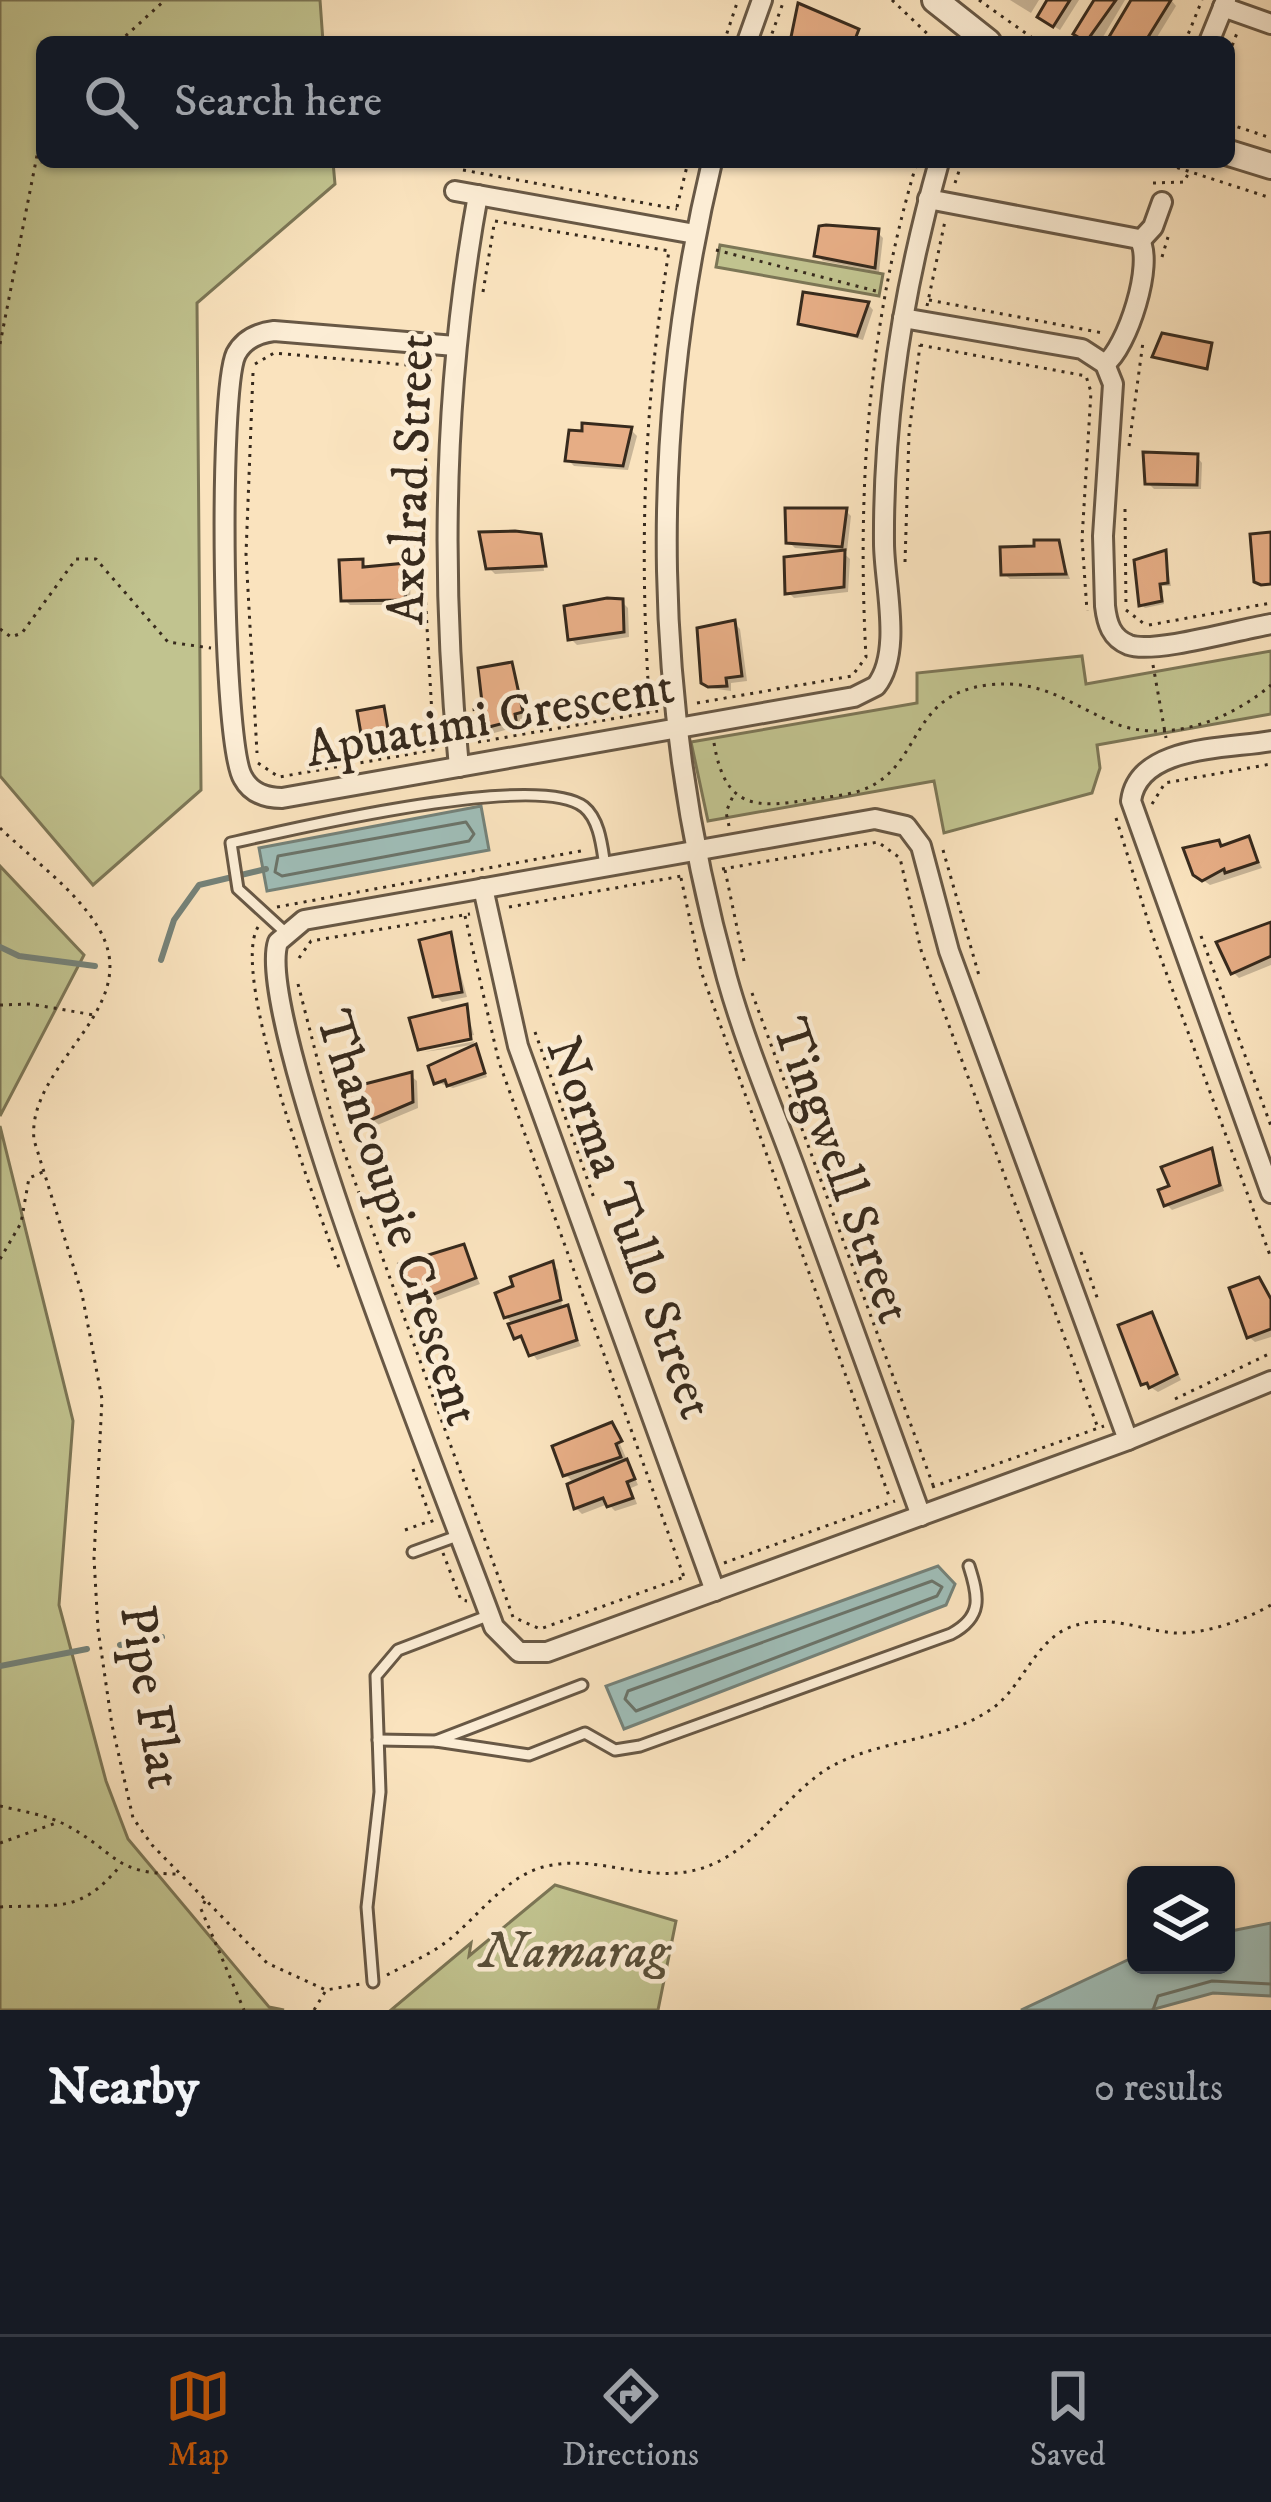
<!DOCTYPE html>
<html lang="en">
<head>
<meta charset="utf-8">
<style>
	:root { --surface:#171b24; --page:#242831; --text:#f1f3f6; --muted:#9ea1a6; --line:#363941; --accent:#b45309 }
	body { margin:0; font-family:"IM FELL DW Pica",serif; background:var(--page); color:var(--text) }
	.controls { position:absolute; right:36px; bottom:36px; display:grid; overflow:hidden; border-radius:18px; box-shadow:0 3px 9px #0004 }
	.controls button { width:108px; height:108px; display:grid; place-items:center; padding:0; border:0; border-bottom:3px solid var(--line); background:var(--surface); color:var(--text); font:60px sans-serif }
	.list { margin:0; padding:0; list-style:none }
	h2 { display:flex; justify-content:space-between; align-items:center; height:156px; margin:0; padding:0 48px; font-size:51px }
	h2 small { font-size:39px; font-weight:400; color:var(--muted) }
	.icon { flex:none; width:66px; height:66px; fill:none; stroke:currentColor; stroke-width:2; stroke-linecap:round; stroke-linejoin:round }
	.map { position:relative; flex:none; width:1271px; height:2010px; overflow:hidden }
	.search { position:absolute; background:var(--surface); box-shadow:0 3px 9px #0004; left:36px; right:36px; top:36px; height:132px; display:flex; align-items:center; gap:30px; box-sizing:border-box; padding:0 42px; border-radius:18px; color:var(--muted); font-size:45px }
	.sheet { height:324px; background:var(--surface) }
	nav { display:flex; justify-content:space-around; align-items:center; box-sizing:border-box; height:168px; border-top:3px solid var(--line); background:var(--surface); font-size:33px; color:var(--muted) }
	nav a { display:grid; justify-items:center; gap:6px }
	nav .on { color:var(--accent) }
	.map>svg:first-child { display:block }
	.green { fill:#c1c38f; stroke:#7c7656; stroke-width:3 }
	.water { fill:#9fbdb7; stroke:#758279; stroke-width:3 }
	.shadow { fill:#0003 }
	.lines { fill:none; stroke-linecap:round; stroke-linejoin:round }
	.shore { stroke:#6b746a; stroke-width:3 }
	.stream { stroke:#758279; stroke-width:6 }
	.building { fill:#e6ad85; stroke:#372a1d; stroke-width:3 }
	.service-casing { stroke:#685845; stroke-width:15 }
	.minor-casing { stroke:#685845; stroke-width:24 }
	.tertiary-casing { stroke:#685845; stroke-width:30 }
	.path { stroke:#372a1d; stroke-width:3; stroke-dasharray:3 6; stroke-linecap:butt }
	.service { stroke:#fcedd5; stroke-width:9 }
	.minor { stroke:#fcedd5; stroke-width:18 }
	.tertiary { stroke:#fcedd5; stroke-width:24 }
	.labels { text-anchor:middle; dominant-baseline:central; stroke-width:9; stroke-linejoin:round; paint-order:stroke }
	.street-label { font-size:51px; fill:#372a1d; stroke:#fcedd5 }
	.park-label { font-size:51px; font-style:italic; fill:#5a503a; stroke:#fcedd5 }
</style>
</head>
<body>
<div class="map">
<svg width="1271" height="2010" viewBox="0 0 1271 2010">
	<rect width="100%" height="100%" fill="#fae3be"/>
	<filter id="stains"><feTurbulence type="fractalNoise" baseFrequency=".00167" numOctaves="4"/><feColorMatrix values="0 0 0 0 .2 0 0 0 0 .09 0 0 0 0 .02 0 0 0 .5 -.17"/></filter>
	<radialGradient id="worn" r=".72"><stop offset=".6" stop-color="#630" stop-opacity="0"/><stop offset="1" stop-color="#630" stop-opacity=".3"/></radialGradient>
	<g class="green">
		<path d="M0,0H320L323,42H42V162H333L335,184L197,303L201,790L93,885L0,776Z"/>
		<path d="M720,245L883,274L879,296L716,267Z"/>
		<path d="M1271,651V714L1097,745L1100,768L1092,793L944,833L934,781L708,821L691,742L917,703V673L1082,656L1086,684Z"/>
		<path d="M0,866L84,955L0,1116Z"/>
		<path d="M0,1126L73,1421L59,1605L106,1781L128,1839L269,2007L284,2010H0Z"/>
		<path d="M555,1885L676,1921L658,2010H391L471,1943L469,1956Z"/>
	</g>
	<g class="water">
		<path d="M481,806L489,850L267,891L259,848Z"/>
		<path d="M938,1566L955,1584L946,1605L624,1729L606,1686Z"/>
		<path d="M1271,1923V1996L1213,1993L1151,2010H1021L1136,1956V1965H1226V1932Z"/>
	</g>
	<g class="shadow">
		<path d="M1010,0H1039L1031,13Z"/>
		<path d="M1051,0H1079L1060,30L1047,22Z"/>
		<path d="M1098,0H1125L1100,42H1087L1083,40Z"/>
		<path d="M1135,0H1171L1176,6L1154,42H1109Z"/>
		<path d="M877,232L883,238L879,272L823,261L817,255Z"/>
		<path d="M868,304L873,310L863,340L801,323Z"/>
		<path d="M1210,346L1209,370L1156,356Z"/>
		<path d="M631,430L637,436L628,470L574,466L568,460Z"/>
		<path d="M1197,457L1202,463L1201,489H1154L1148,483Z"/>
		<path d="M846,511L851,516L847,551H841L850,559L848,592L794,598L788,592L837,551L795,548L789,542Z"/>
		<path d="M539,539L544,571L495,574L489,568Z"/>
		<path d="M1057,543L1070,579H1010L1003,573L1037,549Z"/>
		<path d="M1165,553L1171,586H1162L1164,604L1145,608L1142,605Z"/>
		<path d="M362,562L369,570L405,566L411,572L410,605H350L344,599Z"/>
		<path d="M622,602L628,608L629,637L577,645L571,639Z"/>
		<path d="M734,623L740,629L747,681L731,683V691L710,688L704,682Z"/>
		<path d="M511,665L527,718L520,719L521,726L494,733L488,727Z"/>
		<path d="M383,710L393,750L370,753L367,750Z"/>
		<path d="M1248,840L1262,868L1210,885L1203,880L1224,849Z"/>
		<path d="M1271,926V965L1239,978L1233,972Z"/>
		<path d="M450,935L467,997L442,1002L436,996Z"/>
		<path d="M466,1008L474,1035L421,1046Z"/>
		<path d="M475,1041L472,1045L424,1052Z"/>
		<path d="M475,1048L487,1077L453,1088L436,1082Z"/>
		<path d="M411,1076L417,1081L418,1108L368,1129L362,1123Z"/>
		<path d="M1212,1152L1224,1191L1172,1210L1166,1204Z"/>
		<path d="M463,1247L480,1284L427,1304L421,1298Z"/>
		<path d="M553,1265L558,1270L562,1307L581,1346L537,1360L507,1317Z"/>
		<path d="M1258,1280L1271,1305V1337L1255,1342L1249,1337Z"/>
		<path d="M1152,1316L1181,1380L1158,1392L1144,1383Z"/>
		<path d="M612,1426L638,1485L631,1488L637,1504L615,1511L608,1504L582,1514L576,1508L575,1484L566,1475Z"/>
	</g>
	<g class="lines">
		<g class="shore">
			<path d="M466,822L474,834L469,841L282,876L275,872L278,856Z"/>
			<path d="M932,1581L942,1587L937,1596L636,1711L625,1699L628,1691Z"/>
			<path d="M1153,2010L1158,1996L1212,1981L1271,1984"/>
		</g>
		<g class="stream">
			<path d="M0,947L19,956L95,966"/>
			<path d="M161,960L174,920L199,885L266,869"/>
			<path d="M120,1645L162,1637"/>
			<path d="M0,1666L87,1649"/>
		</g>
	</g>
	<g class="building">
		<path d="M1047,0H1070L1053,27L1037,17Z"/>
		<path d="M1094,0H1116L1086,42L1073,34Z"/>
		<path d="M1131,0H1171L1145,42H1106Z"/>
		<path d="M798,3L859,29L854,42H790Z"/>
		<path d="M826,225L879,229L875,268L814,256L819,226Z"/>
		<path d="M803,292L869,302L857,336L798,324Z"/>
		<path d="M1162,333L1212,343L1207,369L1152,357Z"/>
		<path d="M582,423L632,427L623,466L565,461L569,430L582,431Z"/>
		<path d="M1143,452L1198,454L1197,485L1145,484Z"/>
		<path d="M785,508H847L842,547L786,543Z"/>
		<path d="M515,531L541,534L546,566L486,569L479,532Z"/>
		<path d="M1271,532V584L1261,585L1254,582L1250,534Z"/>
		<path d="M1034,540H1059L1066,574L1001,575L1000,547L1034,546Z"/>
		<path d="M845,550L844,587L785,594L784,557Z"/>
		<path d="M1166,550L1168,583L1160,584L1162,601L1139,606L1134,560Z"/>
		<path d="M363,559V567L407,563L405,600L341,601L339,560Z"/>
		<path d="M607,598L623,599L624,632L568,640L564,606Z"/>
		<path d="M735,620L742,676L726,678L727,686L708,687L701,683L697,628Z"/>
		<path d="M512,662L523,712L515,714L516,720L485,728L478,668Z"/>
		<path d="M384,706L391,747L364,751L357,711Z"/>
		<path d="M1249,836L1258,862L1225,873L1224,869L1202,881L1193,875L1183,848L1219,840L1221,846Z"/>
		<path d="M1271,922V956L1231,974L1216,942Z"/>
		<path d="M451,932L462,992L433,997L419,940Z"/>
		<path d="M467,1004L471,1039L418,1050L409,1018Z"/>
		<path d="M476,1044L485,1073L447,1086L445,1080L434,1084L428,1066Z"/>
		<path d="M412,1072L413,1102L359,1125L341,1090Z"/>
		<path d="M1212,1148L1220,1185L1164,1206L1158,1190L1169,1186L1161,1167Z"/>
		<path d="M464,1244L476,1278L419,1300L399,1264Z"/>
		<path d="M553,1261L561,1300L504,1318L495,1293L513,1286L510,1277Z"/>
		<path d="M1259,1277L1271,1299V1329L1247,1338L1229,1288Z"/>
		<path d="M568,1305L577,1340L529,1356L521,1336L514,1339L508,1324Z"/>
		<path d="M1152,1312L1177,1374L1149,1388L1147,1383L1141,1385L1118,1325Z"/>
		<path d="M612,1422L622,1441L616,1444L621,1457L563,1476L552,1446Z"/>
		<path d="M627,1459L635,1479L627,1482L633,1498L607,1507L603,1498L574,1509L567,1484Z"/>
	</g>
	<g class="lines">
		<defs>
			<g id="service">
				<path d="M285,932L238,889L231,843C292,829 538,771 584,807C600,820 602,848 605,866"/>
				<path d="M413,1552L460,1535"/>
				<path d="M378,1740L436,1741L582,1685"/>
				<path d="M436,1741L529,1755L585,1733L615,1750L640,1746L951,1634C983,1617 979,1597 969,1566"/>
				<path d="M373,1982L367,1907L380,1792L376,1676L398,1650L490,1615"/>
			</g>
			<g id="minor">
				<path d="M1223,7L1271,24"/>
				<path d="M747,42L762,0"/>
				<path d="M1209,42L1226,0"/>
				<path d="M712,162C647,433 652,709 727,978C745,1042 771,1104 794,1166C836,1283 879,1399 921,1516"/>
				<path d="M455,191L695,234"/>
				<path d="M928,199L1139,239C1155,262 1127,348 1105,364"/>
				<path d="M1141,240L1153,227L1162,202"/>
				<path d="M903,318L1082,349L1105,364L1113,384L1103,536L1105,606C1107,623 1111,638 1129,645C1154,654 1241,629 1271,624"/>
				<path d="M455,346L274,331C258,333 244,339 236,354C218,392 222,744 243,778C251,793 266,798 282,798L854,697L876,686C903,652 884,583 884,543C883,414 904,285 939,162"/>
				<path d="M1271,741C1227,749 1138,745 1131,801L1271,1193"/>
				<path d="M459,767C440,575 443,386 478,195"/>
				<path d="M875,819L906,826L921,846L949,951L1128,1440L547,1652H519L494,1627C456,1521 252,1019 278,942L304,920Z"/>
				<path d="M483,888L518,1046L715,1591"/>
				<path d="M1128,1440L1271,1381"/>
			</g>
			<g id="tertiary">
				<path d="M935,0L988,42"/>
				<path d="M1229,153L1271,166"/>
			</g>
		</defs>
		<use href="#service" class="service-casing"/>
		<use href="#minor" class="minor-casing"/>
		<use href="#tertiary" class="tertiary-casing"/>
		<g class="path">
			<path d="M892,0L936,42"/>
			<path d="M979,0L1038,42"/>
			<path d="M119,42L165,0"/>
			<path d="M724,42L738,0"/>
			<path d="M769,42L784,0"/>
			<path d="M1185,42L1202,0"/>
			<path d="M1229,54L1237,33"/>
			<path d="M1229,124L1271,138"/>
			<path d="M1160,162L1271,198"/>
			<path d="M463,170L677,209"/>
			<path d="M955,183L962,162"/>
			<path d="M1153,183L1184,182L1189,172"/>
			<path d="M677,207L688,162"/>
			<path d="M495,221L669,251C643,406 639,556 650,712"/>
			<path d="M716,250L880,292"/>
			<path d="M1162,257L1168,237"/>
			<path d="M483,292L494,225"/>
			<path d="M929,300L1103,333"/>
			<path d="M927,306L945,221"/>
			<path d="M0,344L42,130"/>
			<path d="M920,345L1086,376L1091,392L1082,539L1087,611"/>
			<path d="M255,364L274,353L430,367L422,539L434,750"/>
			<path d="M253,373L246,554L257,753"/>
			<path d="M1129,446L1143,342"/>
			<path d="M1125,509L1126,608"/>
			<path d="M905,562L909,434L920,345"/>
			<path d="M1126,610L1147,626"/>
			<path d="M1149,625L1271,603"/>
			<path d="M0,629L11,637L22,633L76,559H96L168,642L211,648"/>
			<path d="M1153,665L1166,738"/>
			<path d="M697,703L852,676L866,657C857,489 868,324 917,162"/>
			<path d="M474,708L477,740"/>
			<path d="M478,742L658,711"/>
			<path d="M714,743C725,809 755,809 813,799C834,796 857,795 875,784C922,756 913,694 988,685C1039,679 1066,701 1109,721C1163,746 1229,721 1271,685"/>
			<path d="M258,763L279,777L439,749"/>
			<path d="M1152,804L1165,783L1271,764"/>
			<path d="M1116,818L1152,934L1271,1258"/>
			<path d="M729,826L726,812L733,796"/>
			<path d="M0,828C32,859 77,891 99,929C146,1009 26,1063 34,1140L82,1294L102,1399L94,1558L98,1629L112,1725L133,1818L152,1845L267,1963L326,1990L361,1984"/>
			<path d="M943,850L980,979"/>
			<path d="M722,869L878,842L900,858L921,950L1098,1428"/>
			<path d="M725,870L745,966"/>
			<path d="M681,878L701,971L890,1499"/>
			<path d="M277,907L586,850"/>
			<path d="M509,907L682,876"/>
			<path d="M465,916L499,1062L684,1577"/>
			<path d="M258,927C229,975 318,1208 339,1268"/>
			<path d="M1201,936L1271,1126"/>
			<path d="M299,958L311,941L470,914"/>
			<path d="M298,984L334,1124L513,1617L540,1629L687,1576"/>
			<path d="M752,993L933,1485"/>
			<path d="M0,1005L30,1004L94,1015"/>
			<path d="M535,1032L594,1198"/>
			<path d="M1081,1252L1098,1300"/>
			<path d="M0,1259L21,1223L29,1178L43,1172"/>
			<path d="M1175,1399L1271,1353"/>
			<path d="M413,1469L434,1527"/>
			<path d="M932,1487L1104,1426"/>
			<path d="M405,1530L430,1521"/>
			<path d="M443,1553L461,1600L467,1601"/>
			<path d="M724,1563L895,1501"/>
			<path d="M0,1806C21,1811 47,1815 66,1825C118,1853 112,1874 179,1874"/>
			<path d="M0,1843L59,1822"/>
			<path d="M205,1901L201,1909L244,2010"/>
			<path d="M0,1907C59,1904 80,1914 120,1866"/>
			<path d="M387,1975C407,1964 432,1954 450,1939C478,1916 506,1877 543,1867C608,1850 662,1898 730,1855C768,1831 792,1789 832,1766C880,1740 941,1741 987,1712C1021,1692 1032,1644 1068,1628C1106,1612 1138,1630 1175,1633C1206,1634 1245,1620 1271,1605"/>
			<path d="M314,2010L325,1992"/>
		</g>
		<use href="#service" class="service"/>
		<use href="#minor" class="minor"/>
		<use href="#tertiary" class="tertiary"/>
	</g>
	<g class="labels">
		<g class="street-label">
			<text transform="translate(412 479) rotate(-88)">Axelrad Street</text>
			<text transform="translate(490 719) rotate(-10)">Apuatimi Crescent</text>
			<text transform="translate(841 1171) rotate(70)">Tingwell Street</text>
			<text transform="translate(397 1218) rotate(72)">Thancoupie Crescent</text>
			<text transform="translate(629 1228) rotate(70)">Norma Tullo Street</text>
			<text transform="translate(150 1697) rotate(81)">Pipe Flat</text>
		</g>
		<g class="park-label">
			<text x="574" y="1952">Namarag</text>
		</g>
	</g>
	<rect width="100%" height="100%" filter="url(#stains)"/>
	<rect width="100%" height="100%" fill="url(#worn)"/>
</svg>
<div class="controls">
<button><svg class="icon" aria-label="layers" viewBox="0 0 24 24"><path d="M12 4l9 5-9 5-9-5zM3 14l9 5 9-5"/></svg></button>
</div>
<div class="search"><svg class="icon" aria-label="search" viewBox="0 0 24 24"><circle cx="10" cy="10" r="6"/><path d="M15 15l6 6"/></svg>Search here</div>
</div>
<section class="sheet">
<h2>Nearby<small>0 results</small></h2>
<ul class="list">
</ul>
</section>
<nav>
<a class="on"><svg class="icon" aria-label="map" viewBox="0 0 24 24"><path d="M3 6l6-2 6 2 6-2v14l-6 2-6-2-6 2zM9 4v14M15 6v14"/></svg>Map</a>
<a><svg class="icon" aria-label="directions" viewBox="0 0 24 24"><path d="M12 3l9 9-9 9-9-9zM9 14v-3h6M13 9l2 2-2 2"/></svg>Directions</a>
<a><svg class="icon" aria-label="saved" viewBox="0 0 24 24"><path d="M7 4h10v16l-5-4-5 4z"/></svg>Saved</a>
</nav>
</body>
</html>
